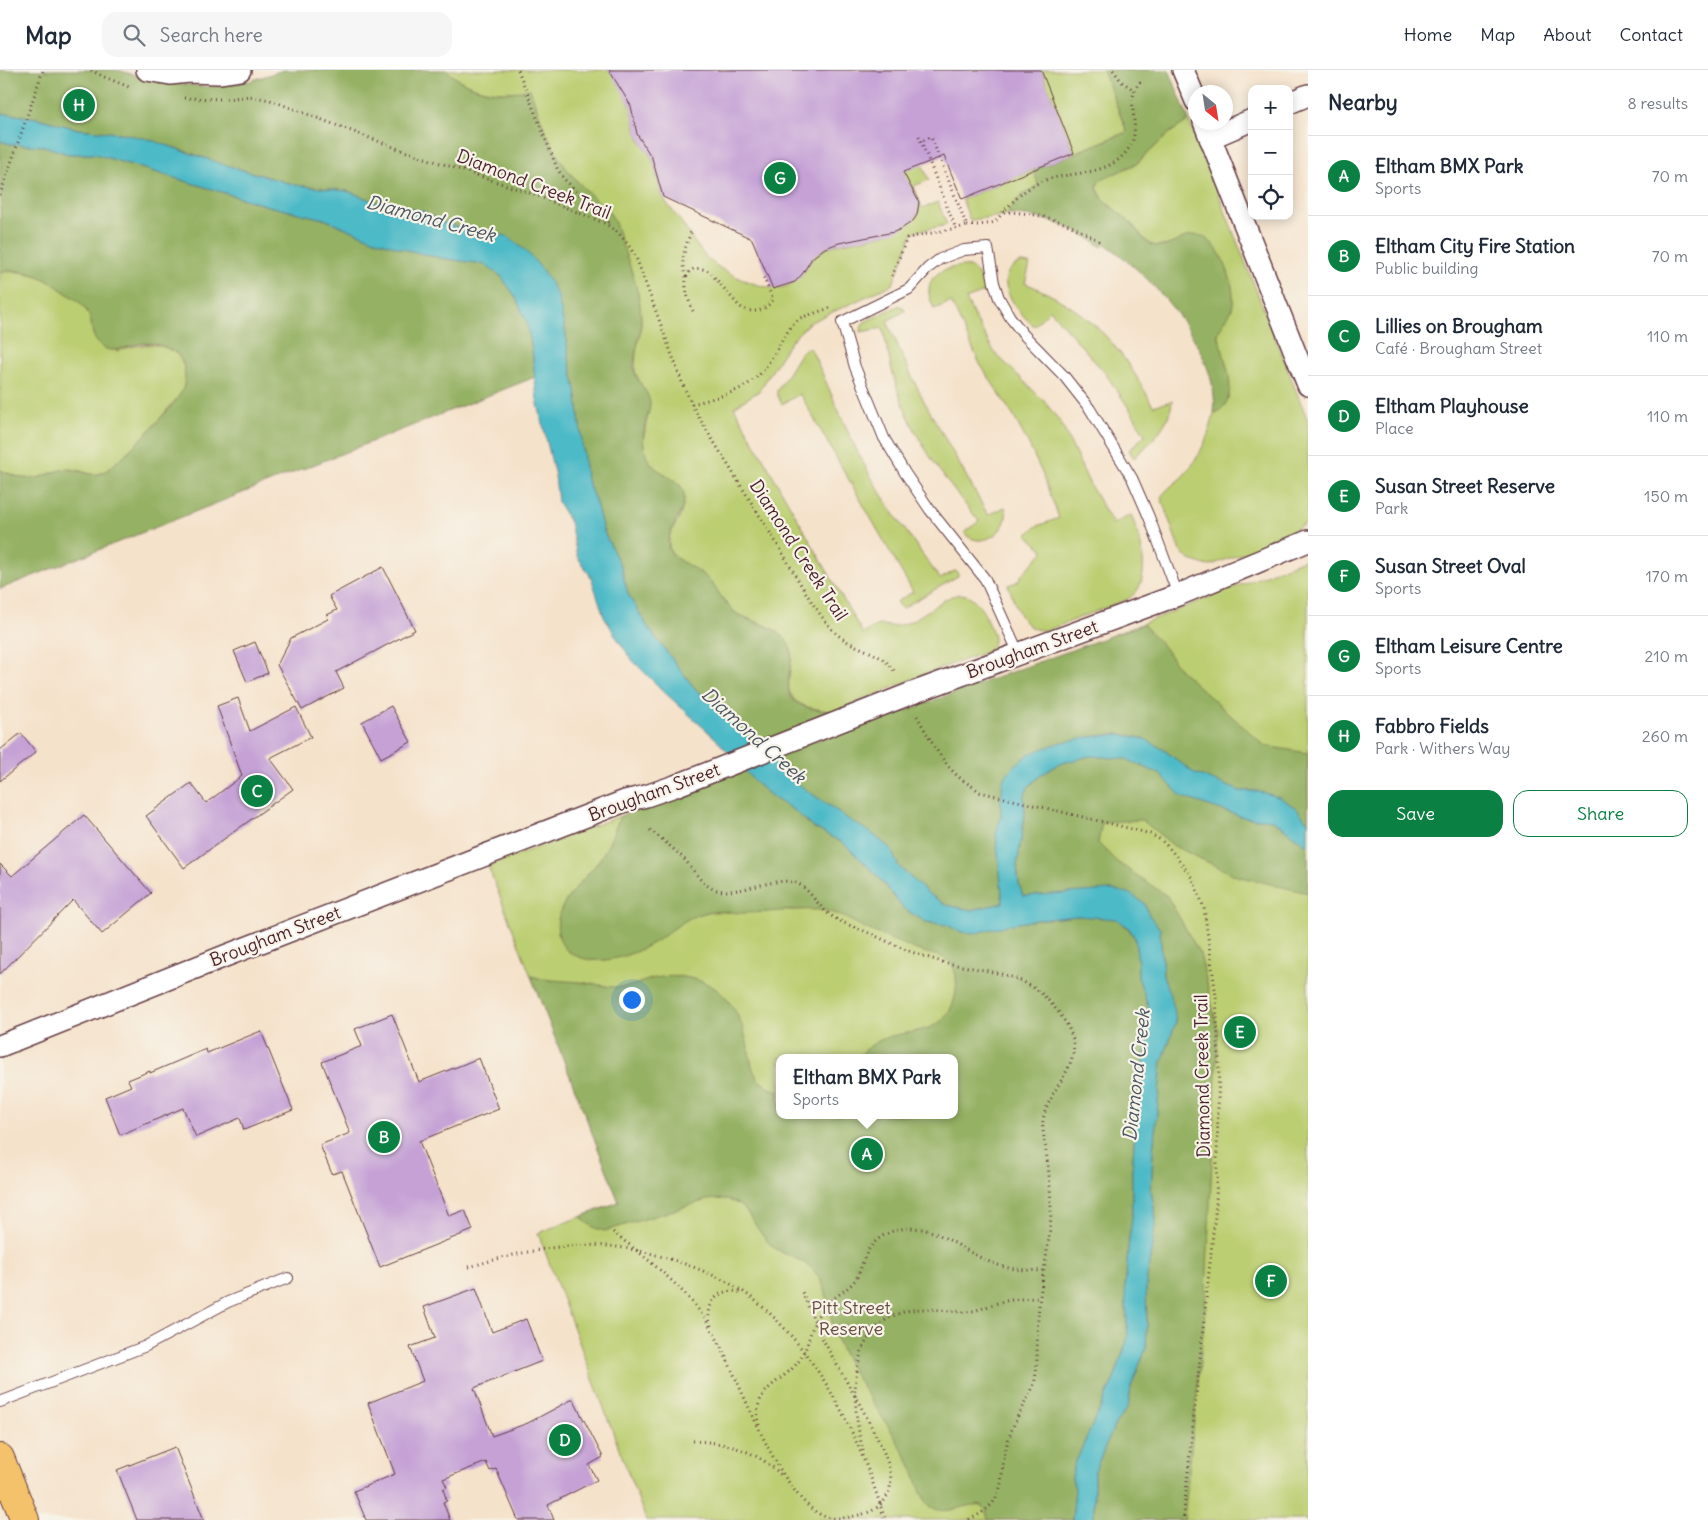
<!DOCTYPE html>
<html lang="en">
<head>
<meta charset="utf-8">
<style>
	:root { --surface:#fff; --page:#f6f6f7; --text:#1f2937; --muted:#747a83; --line:#e0e1e3; --accent:#0b8043 }
	body { margin:0; font-family:Delius,sans-serif; background:var(--page); color:var(--text) }
	.controls { position:absolute; right:15px; top:15px; display:grid; overflow:hidden; border-radius:10px; box-shadow:0 2px 12px #0003 }
	.controls button { width:45px; height:45px; display:grid; place-items:center; padding:0; border:0; border-bottom:1px solid var(--line); background:var(--surface); color:var(--text); font:25px sans-serif }
	.compass { position:absolute; left:1188px; top:15px; width:45px; height:45px; border-radius:50%; background:var(--surface); box-shadow:0 2px 12px #0003; rotate:150deg }
	.you { position:absolute; left:631px; top:929px; width:18px; height:18px; margin:-12px; border:4px solid #fff; border-radius:50%; background:#1a73e8; box-shadow:0 0 0 8px #1a73e833 }
	.badge { display:grid; place-items:center; width:32px; height:32px; border-radius:50%; background:var(--accent); color:#fff; font-size:16px; font-weight:700 }
	.pin { position:absolute; translate:-50% -50%; border:2px solid #fff; box-shadow:0 1px 5px #0006 }
	.popup { position:absolute; left:776px; top:984px; width:182px; height:65px; box-sizing:border-box; display:grid; place-content:center; border-radius:10px; background:var(--surface); filter:drop-shadow(0 1px 4px #0005); font-size:16px; white-space:nowrap; color:var(--muted) }
	.popup b { font-size:19px; color:var(--text) }
	.popup::after { content:''; position:absolute; left:50%; top:100%; margin-left:-10px; border:10px solid transparent; border-top-color:var(--surface) }
	.list { margin:0; padding:0; list-style:none }
	h2 { display:flex; justify-content:space-between; align-items:center; height:65px; margin:0; padding:0 20px; font-size:21px }
	h2 small { font-size:16px; font-weight:400; color:var(--muted) }
	.list li { display:grid; grid-template-columns:32px 1fr auto; gap:15px; align-items:center; box-sizing:border-box; height:80px; padding:0 20px; border-top:1px solid var(--line) }
	.list b { display:block; font-size:19px; white-space:nowrap }
	.list p { margin:0; font-size:16px; white-space:nowrap; color:var(--muted) }
	.list em { font-size:16px; font-style:normal; color:var(--muted) }
	.actions { display:flex; gap:10px; padding:15px 20px }
	.actions a { flex:1; padding:11px 0; border:1px solid var(--accent); border-radius:15px; text-align:center; font-size:18px; color:var(--accent) }
	.actions .main { background:var(--accent); color:#fff }
	.icon { flex:none; width:28px; height:28px; fill:none; stroke:currentColor; stroke-width:2; stroke-linecap:round; stroke-linejoin:round }
	.map { position:relative; flex:none; width:1308px; height:1450px; overflow:hidden }
	header { display:flex; align-items:center; gap:30px; box-sizing:border-box; height:70px; padding:0 25px; background:var(--surface); border-bottom:1px solid var(--line) }
	header strong { font-size:24px }
	nav { display:flex; gap:28px; margin-inline-start:auto; font-size:18px }
	.search { width:350px; height:45px; background:var(--page); display:flex; align-items:center; gap:12px; box-sizing:border-box; padding:0 18px; border-radius:15px; color:var(--muted); font-size:19px }
	main { display:flex }
	aside { flex:1; background:var(--surface) }
	.map>svg:first-child { display:block }
	.green { fill:#bcce72; stroke:#83764e; fill-rule:evenodd }
	.forest { fill:#95b164; stroke:#706848 }
	.water { fill:#4dbac7; stroke:#4c6c79 }
	.building { fill:#c5a1d6 }
	.lines { fill:none; stroke-linecap:round; stroke-linejoin:round }
	.lane-casing { stroke:#643c43; stroke-width:12 }
	.street-casing { stroke:#643c43; stroke-width:24 }
	.primary-casing { stroke:#643c43; stroke-width:30 }
	.path { stroke:#643c43; stroke-width:3; stroke-dasharray:1 4; stroke-linecap:butt }
	.lane { stroke:#fff; stroke-width:10 }
	.street { stroke:#fff; stroke-width:21 }
	.primary { stroke:#f4c26a; stroke-width:28 }
	.labels { text-anchor:middle; dominant-baseline:central; stroke-width:4.5; stroke-linejoin:round; paint-order:stroke }
	.street-label { font-size:18px; fill:#4a1f2b; stroke:#f7f3e8 }
	.park-label { font-size:18px; fill:#664b3d; stroke:#f7f3e8 }
	.water-label { font-size:19px; font-style:italic; fill:#4b5562; stroke:#f7f3e8 }
</style>
</head>
<body>
<header>
<strong>Map</strong>
<div class="search"><svg class="icon" aria-label="search" viewBox="0 0 24 24"><circle cx="10" cy="10" r="6"/><path d="M15 15l6 6"/></svg>Search here</div>
<nav><a>Home</a><a>Map</a><a>About</a><a>Contact</a></nav>
</header>
<main>
<div class="map">
<svg width="1308" height="1450" viewBox="0 0 1308 1450">
	<rect width="100%" height="100%" fill="#f7f3e8"/>
	<filter id="ink" filterUnits="userSpaceOnUse"><feTurbulence type="fractalNoise" baseFrequency=".02" numOctaves="2"/><feDisplacementMap in="SourceGraphic" scale="10" xChannelSelector="R" yChannelSelector="G"/><feConvolveMatrix kernelMatrix="1 2 1 2 8 2 1 2 1" color-interpolation-filters="sRGB"/></filter>
	<filter id="wash" filterUnits="userSpaceOnUse"><feTurbulence type="fractalNoise" baseFrequency=".0096" numOctaves="4" result="noise"/><feDisplacementMap in="SourceGraphic" scale="20" xChannelSelector="R" yChannelSelector="G"/><feGaussianBlur stdDeviation="1.12" result="paint"/><feColorMatrix in="noise" values="0 0 0 0 0 0 0 0 0 0 0 0 0 0 0 0 0 1.4 0 .05"/><feComposite in="paint" operator="in"/></filter>
	<g filter="url(#wash)">
		<rect width="100%" height="100%" fill="#f5e2cb"/>
		<g class="green">
			<path d="M446,0H613C616,15 626,24 631,37C634,45 634,54 637,63C640,73 648,80 652,89C657,100 657,114 662,125C667,135 675,144 682,153C689,164 697,177 706,187C719,201 758,219 778,218C805,216 805,186 829,177C851,168 937,166 916,124C912,116 905,110 900,103L922,94L929,110L914,116L922,138L938,132L947,155L913,162L893,214L809,253L791,271L759,321L734,337L863,564C868,561 875,555 880,555C882,554 886,556 888,556C894,557 901,555 907,553C945,535 965,497 990,556C995,569 997,573 986,582L930,602L833,642L807,637L795,631L789,621L788,610L790,599L792,581L786,570L772,558L737,544L671,483C663,461 680,456 682,439C683,431 681,422 680,415L651,395L645,383L643,371L650,333L635,302L636,283L641,253L638,224L611,145L576,110L560,90L547,65L530,20C500,25 470,22 446,0Z"/>
			<path d="M1041,0H1103L1127,62L1074,83Z"/>
			<path d="M1189,50L1308,351V452L1282,467L1258,478L1208,496L1190,490L1180,481L1161,427C1166,419 1176,413 1183,406C1199,389 1209,366 1214,344L1218,341L1221,274L1218,264L1220,257L1183,168L1176,173L1163,176H1155L1148,173L1131,154L1104,130L1097,118L1098,113L1102,109L1136,94L1171,62Z"/>
			<path d="M1034,100L1039,115L1022,126L1009,139V145L970,150L962,129Z"/>
			<path d="M1021,193L1030,194L1025,213C1090,240 1121,275 1153,336L1172,331C1170,355 1151,372 1134,388L1129,380L1145,365L1131,341L1105,303L1050,240L1034,256C1018,243 987,205 1021,193Z"/>
			<path d="M964,196C978,198 981,208 984,222L966,229L976,250L995,283L1044,331L1061,353L1091,417L1113,454L1131,445C1140,467 1155,513 1128,529L1048,560C1020,563 1017,536 1008,515L1017,512L1023,503L1044,481L1027,465L1035,457L1059,448L1042,403L1028,373L1014,347L980,294L951,232L934,239C932,233 928,226 929,219C930,202 950,197 964,196Z"/>
			<path d="M9,201C22,202 35,204 47,209C61,216 86,234 91,249C92,253 92,259 93,264L116,281C137,275 155,270 175,282C186,289 188,310 182,321C180,326 174,332 170,336C152,360 130,380 108,400L94,405L77,400L57,401L38,408L24,409L0,400V203Z"/>
			<path d="M898,236L903,237L905,241L887,251L911,305L924,331L988,445L1005,437C1013,459 981,482 964,463L979,451C947,413 918,375 901,329C892,306 888,282 883,258L861,262L862,255L864,252Z"/>
			<path d="M806,278L811,279C830,319 845,359 866,398C887,437 915,473 940,509L954,501L958,502V506L903,538H901L896,532L913,522L800,324L782,334L777,325V321L800,284Z"/>
			<path d="M1308,488V1450H1094L1115,1354L1153,1082L1162,992L801,675C973,621 1141,555 1308,488Z"/>
			<path d="M678,724L947,855L1088,1366L1073,1437L1072,1450H646L538,1163L619,1132L488,796ZM780,988H954V1045H780Z"/>
		</g>
		<g class="forest">
			<path d="M0,0H117L160,12L209,17L250,11L283,0H446C470,22 500,26 530,19C539,43 546,70 561,91C571,106 584,118 597,131C602,135 608,140 611,145C616,153 619,165 622,174C631,199 642,226 641,253C641,269 633,284 634,299C636,312 650,322 650,334C650,339 648,345 646,350C643,361 642,372 646,384C652,405 682,406 684,425C687,445 660,463 671,483C675,490 698,499 706,507C718,518 725,537 739,545C754,554 775,555 786,570C803,592 770,626 806,637C815,640 824,640 833,642L759,674L742,662L721,638L696,620L649,559L628,524L621,497L603,460L596,433L586,407L576,320L569,289L566,265L558,227L481,161L448,155L423,141L381,134L347,121L295,115L219,93L176,78L119,63L78,59L37,48L0,43Z"/>
			<path d="M1103,0H1169L1189,50L1171,62L1136,94L1102,109L1098,113L1097,118C1098,122 1100,125 1102,128C1110,138 1122,144 1131,153C1137,159 1141,169 1149,173C1149,174 1155,176 1156,176C1171,179 1181,165 1196,165C1219,166 1236,214 1233,234C1232,245 1221,253 1218,264C1223,288 1244,329 1214,344C1221,282 1153,206 1105,174L1102,177C1074,157 1043,145 1009,145V139L1022,125L1038,115L1034,100L1127,62Z"/>
			<path d="M0,71L10,74L44,76L68,84H95L268,136L324,149L375,170L440,188L483,194L501,206L515,226L527,253L532,279L535,307L0,519V400C14,406 28,412 44,406C51,404 58,400 65,399C78,398 90,408 102,403C116,397 178,333 183,319C186,308 186,296 179,287C177,283 174,282 170,280C161,274 148,272 138,274C124,277 111,286 99,274C89,265 94,250 86,240C82,233 73,227 66,223C46,208 26,197 0,202Z"/>
			<path d="M1143,554L1164,577L1180,600L1265,676L1308,683V752L1296,738L1257,721H1240L1193,703L1164,680L1145,669L1119,664L1089,667L1001,731V747L996,764L1003,833L972,840L946,835L929,824L899,797L890,778L870,762L851,751L785,705L772,687L801,675L891,646Z"/>
			<path d="M1090,686L1126,689L1160,704L1182,727L1246,748L1273,750L1308,776V823L1237,806L1174,776L1142,750L1102,752L1098,773L1117,792L1167,826L1200,884L1218,960L1205,1243L1184,1450H1094V1403L1115,1354L1128,1337L1131,1317L1146,1277L1147,1257L1146,1215L1156,1148L1151,1121L1153,1082L1162,992L1176,952L1163,905L1160,859L1149,845L1144,833L1112,820L1023,827L1019,814L1017,796L1025,745L1024,727L1028,717L1041,705L1059,694Z"/>
			<path d="M743,698L756,713L774,728L795,741L813,757L843,773L876,804L904,839L926,852L947,855L960,862L1037,850L1078,846L1102,847L1116,849L1127,857L1135,868L1138,893V907L1149,938L1148,967L1138,1025L1132,1100V1148L1129,1169L1125,1216L1128,1268L1114,1309L1073,1397L1072,1409L1075,1419L1072,1450H988L986,1441L982,1435C966,1432 946,1448 930,1436C921,1428 917,1409 912,1398C891,1353 856,1316 837,1270C828,1248 831,1221 815,1202C803,1187 783,1187 770,1174C746,1149 750,1125 707,1130L605,1161C595,1159 589,1155 581,1147L619,1132L531,906C550,912 568,910 587,913C599,914 610,918 621,917C632,917 641,912 651,909C672,904 695,906 713,917C736,932 744,957 749,982C751,991 752,1000 757,1007C762,1015 771,1019 779,1021L780,1045H954V988H858C867,976 882,967 896,965C917,961 941,960 951,938C957,927 959,906 952,894C946,885 927,884 917,880C900,873 882,866 865,858C853,852 840,844 827,841C804,837 769,843 744,843C733,843 721,841 710,842C690,844 676,857 661,868C644,879 625,888 605,890C596,891 588,890 579,887C572,884 566,881 562,874C545,841 579,817 597,793C607,779 614,763 620,746Z"/>
		</g>
		<path class="water" d="M0,43L37,48L78,59L119,63L148,69L219,93L295,115L347,121L381,134L423,141L448,155L507,166L526,181L541,198L551,213L558,227L566,265L569,289L576,320L586,407L596,433L603,460L621,497L628,524L649,559L696,620L721,638L742,662L766,680L785,705L851,751L870,762L890,778L899,797L929,824L946,835L972,840L1003,833L996,764L1001,747V731L1003,710L1012,698L1029,684L1058,673L1089,667L1119,664L1145,669L1164,680L1194,703L1240,721H1257L1279,727L1296,738L1308,752V776L1273,750L1246,748L1182,727L1160,704L1126,689L1090,686L1059,694L1041,705L1028,717L1024,727L1025,745L1017,796L1019,814L1023,826L1112,820L1129,823L1144,833L1149,845L1160,859L1163,905L1174,937L1176,952L1162,992L1153,1082L1151,1121L1156,1148L1146,1215L1147,1257L1146,1278L1131,1317L1128,1337L1115,1354L1094,1403V1450H1072L1075,1419L1072,1409L1073,1397L1114,1309L1128,1268L1125,1216L1129,1169L1132,1148V1100L1138,1025L1148,967L1149,938L1138,907V893L1135,868L1128,857L1116,849L1078,846L1037,850L1012,854L976,863L960,862L947,855L926,852L904,839L876,804L843,773L813,757L795,741L774,728L756,713L715,668L663,621L633,591L618,570L604,546L591,507L577,486L570,452L558,432L555,406L537,330L532,279L527,253L515,226L501,206L483,194L440,188L407,180L375,170L324,149L268,136L95,84H68L44,76L10,74L0,71Z"/>
		<g id="blocks">
			<g class="building">
				<path d="M609,0H1041L1074,83L962,129L944,86L903,102L919,132L917,145L913,151L901,159L894,162L839,173L825,178L812,188L803,203L795,212L773,219L752,169L663,127L652,88L637,64L631,36Z"/>
				<path d="M383,497L415,560L336,602L344,618L302,640L277,595L291,568L328,549L327,545L337,540L329,526Z"/>
				<path d="M255,572L268,603L247,612L234,581Z"/>
				<path d="M238,628L250,661L296,637L311,667L270,688L293,719L184,798L146,746L191,713L206,733L242,706L217,636Z"/>
				<path d="M391,636L411,672L381,688L362,652Z"/>
				<path d="M21,663L36,682L0,711V680Z"/>
				<path d="M84,745L151,823L102,864L73,830L0,904V794L12,806Z"/>
				<path d="M392,944L419,1012L479,988L499,1039L419,1071L449,1146L465,1140L473,1160L380,1197L342,1101L332,1104L320,1075L350,1063L322,992L362,976L355,959Z"/>
				<path d="M261,961L293,1040L244,1060L240,1048L196,1067L183,1038L120,1065L105,1027L131,1016L128,1010L150,1001V1003L206,979L207,983Z"/>
				<path d="M476,1218L492,1262L526,1249L542,1291L474,1318L492,1366L528,1353L573,1329L603,1387L589,1395L597,1410L548,1435L554,1450H518L496,1399L490,1401L486,1392L443,1409L447,1417L443,1419L447,1431L443,1432L450,1450H366L354,1421L395,1404L368,1333L423,1311L410,1277L435,1268L424,1237Z"/>
				<path d="M175,1377L204,1450H137L117,1400Z"/>
			</g>
		</g>
	</g>
	<g filter="url(#ink)">
		<use href="#blocks" fill-opacity="0" stroke="#643c43" stroke-width="1"/>
		<g class="lines">
			<defs>
				<g id="lane">
					<path d="M1019,584L985,509L930,440L905,403L884,368L855,297L842,252L909,219L928,198L940,189L964,180L988,178L994,213L999,228L1010,247L1023,264L1064,306L1090,339L1132,408L1149,447L1178,525"/>
					<path d="M0,1332L146,1276L228,1232L288,1208"/>
				</g>
				<g id="street">
					<path d="M147,0L170,4L189,2L219,3L240,0"/>
					<path d="M1183,0L1196,31"/>
					<path d="M1289,33L1308,25"/>
					<path d="M1204,52L1308,315"/>
					<path d="M1210,68L1252,50"/>
					<path d="M0,976L225,886L625,731L646,726L675,716L907,625L1178,525L1308,471"/>
				</g>
				<path id="primary" d="M0,1388L25,1450"/>
			</defs>
			<use href="#lane" class="lane-casing"/>
			<use href="#street" class="street-casing"/>
			<use href="#primary" class="primary-casing"/>
			<g class="path">
				<path d="M91,0L102,6L129,17"/>
				<path d="M518,0L557,98L564,109L611,155"/>
				<path d="M1113,0L1122,12L1134,20"/>
				<path d="M184,28L220,29"/>
				<path d="M226,29L249,26L270,30L404,81L533,124L604,153C620,162 629,174 637,190L683,315L695,341C723,387 751,432 779,477C795,504 810,533 830,557C850,582 881,577 896,604"/>
				<path d="M919,66L956,159"/>
				<path d="M0,125L43,0"/>
				<path d="M1004,142C1043,143 1069,152 1102,173"/>
				<path d="M967,156C975,155 987,155 994,152C998,150 1001,144 1004,141C1015,129 1027,117 1043,111C1072,100 1109,108 1129,78C1144,55 1121,30 1142,10"/>
				<path d="M892,206L907,168L967,156L931,67L921,71"/>
				<path d="M686,207C679,190 686,176 692,159"/>
				<path d="M693,241C685,224 677,189 709,201L739,236C751,245 765,242 773,229L762,204"/>
				<path d="M692,334C717,327 747,322 764,299C775,285 782,267 794,253L800,248L830,238"/>
				<path d="M917,646C928,666 942,693 960,708C966,713 974,717 980,722L1136,760L1150,764L1161,770L1171,780L1193,809L1204,838L1216,926L1219,989L1216,1135L1183,1450"/>
				<path d="M650,760C662,769 674,779 685,790C692,798 699,810 708,816C729,831 768,807 793,812C808,815 817,836 830,845C840,852 851,856 862,860C876,866 890,873 904,879C916,884 930,888 942,892C975,900 1017,901 1043,925C1055,937 1070,954 1073,971C1078,999 1046,1023 1043,1051C1042,1061 1045,1071 1046,1081C1049,1101 1051,1122 1051,1142C1050,1177 1040,1212 1038,1248C1036,1268 1039,1294 1034,1314C1031,1323 1025,1332 1020,1341C1015,1352 1010,1363 1007,1374C997,1409 1011,1431 968,1450"/>
				<path d="M613,1162C645,1187 683,1216 706,1250C737,1296 776,1429 826,1447C837,1450 852,1447 863,1444C883,1439 894,1422 890,1402C887,1387 880,1373 873,1360C859,1331 842,1305 827,1277C817,1259 810,1240 802,1222"/>
				<path d="M469,1197C513,1184 561,1172 607,1176C650,1179 719,1202 752,1228C820,1282 861,1370 885,1450"/>
				<path d="M711,1256C703,1234 720,1215 742,1223"/>
				<path d="M759,1355C750,1315 787,1313 802,1286C810,1272 811,1254 821,1241C831,1227 849,1221 857,1207C862,1198 863,1187 869,1179C884,1157 915,1153 937,1164C958,1173 976,1188 998,1195C1012,1200 1028,1200 1043,1201"/>
				<path d="M693,1371C726,1372 759,1381 783,1407"/>
				<path d="M863,1381C851,1333 845,1256 907,1241C927,1236 945,1242 965,1242C979,1241 992,1234 1005,1231C1017,1229 1028,1228 1040,1228"/>
			</g>
			<use href="#lane" class="lane"/>
			<use href="#street" class="street"/>
			<use href="#primary" class="primary"/>
		</g>
	</g>
	<g class="labels">
		<g class="street-label">
			<text transform="translate(534 114) rotate(21)">Diamond Creek Trail</text>
			<text transform="translate(799 480) rotate(57)">Diamond Creek Trail</text>
			<text transform="translate(1032 579) rotate(-20)">Brougham Street</text>
			<text transform="translate(654 722) rotate(-20)">Brougham Street</text>
			<text transform="translate(275 866) rotate(-21)">Brougham Street</text>
			<text transform="translate(1202 1006) rotate(-91)">Diamond Creek Trail</text>
		</g>
		<g class="park-label">
			<text x="851" y="1237">Pitt Street<tspan x="851" dy="21">Reserve</tspan></text>
		</g>
		<g class="water-label">
			<text transform="translate(431 148) rotate(15)">Diamond Creek</text>
			<text transform="translate(754 665) rotate(42)">Diamond Creek</text>
			<text transform="translate(1136 1005) rotate(-84)">Diamond Creek</text>
		</g>
	</g>
</svg>
<div class="controls">
<button>+</button>
<button>−</button>
<button><svg class="icon" aria-label="locate" viewBox="0 0 24 24"><circle cx="12" cy="12" r="6"/><path d="M12 2v4M12 18v4M2 12h4M18 12h4"/></svg></button>
</div>
<svg class="compass" viewBox="-18 -18 36 36"><path d="M0-13l5 13h-10z" fill="#e53935"/><path d="M0 13l5-13h-10z" fill="#747a83"/></svg>
<div class="you"></div>
<div class="pin badge" style="left:867px;top:1084px">A</div>
<div class="popup"><b>Eltham BMX Park</b>Sports</div>
<div class="pin badge" style="left:384px;top:1067px">B</div>
<div class="pin badge" style="left:257px;top:721px">C</div>
<div class="pin badge" style="left:565px;top:1370px">D</div>
<div class="pin badge" style="left:1240px;top:962px">E</div>
<div class="pin badge" style="left:1271px;top:1211px">F</div>
<div class="pin badge" style="left:780px;top:108px">G</div>
<div class="pin badge" style="left:79px;top:35px">H</div>
</div>
<aside>
<h2>Nearby<small>8 results</small></h2>
<ul class="list">
<li><span class="badge">A</span><div><b>Eltham BMX Park</b><p>Sports</p></div><em>70 m</em></li>
<li><span class="badge">B</span><div><b>Eltham City Fire Station</b><p>Public building</p></div><em>70 m</em></li>
<li><span class="badge">C</span><div><b>Lillies on Brougham</b><p>Café · Brougham Street</p></div><em>110 m</em></li>
<li><span class="badge">D</span><div><b>Eltham Playhouse</b><p>Place</p></div><em>110 m</em></li>
<li><span class="badge">E</span><div><b>Susan Street Reserve</b><p>Park</p></div><em>150 m</em></li>
<li><span class="badge">F</span><div><b>Susan Street Oval</b><p>Sports</p></div><em>170 m</em></li>
<li><span class="badge">G</span><div><b>Eltham Leisure Centre</b><p>Sports</p></div><em>210 m</em></li>
<li><span class="badge">H</span><div><b>Fabbro Fields</b><p>Park · Withers Way</p></div><em>260 m</em></li>
</ul>
<div class="actions"><a class="main">Save</a><a>Share</a></div>
</aside>
</main>
</body>
</html>
